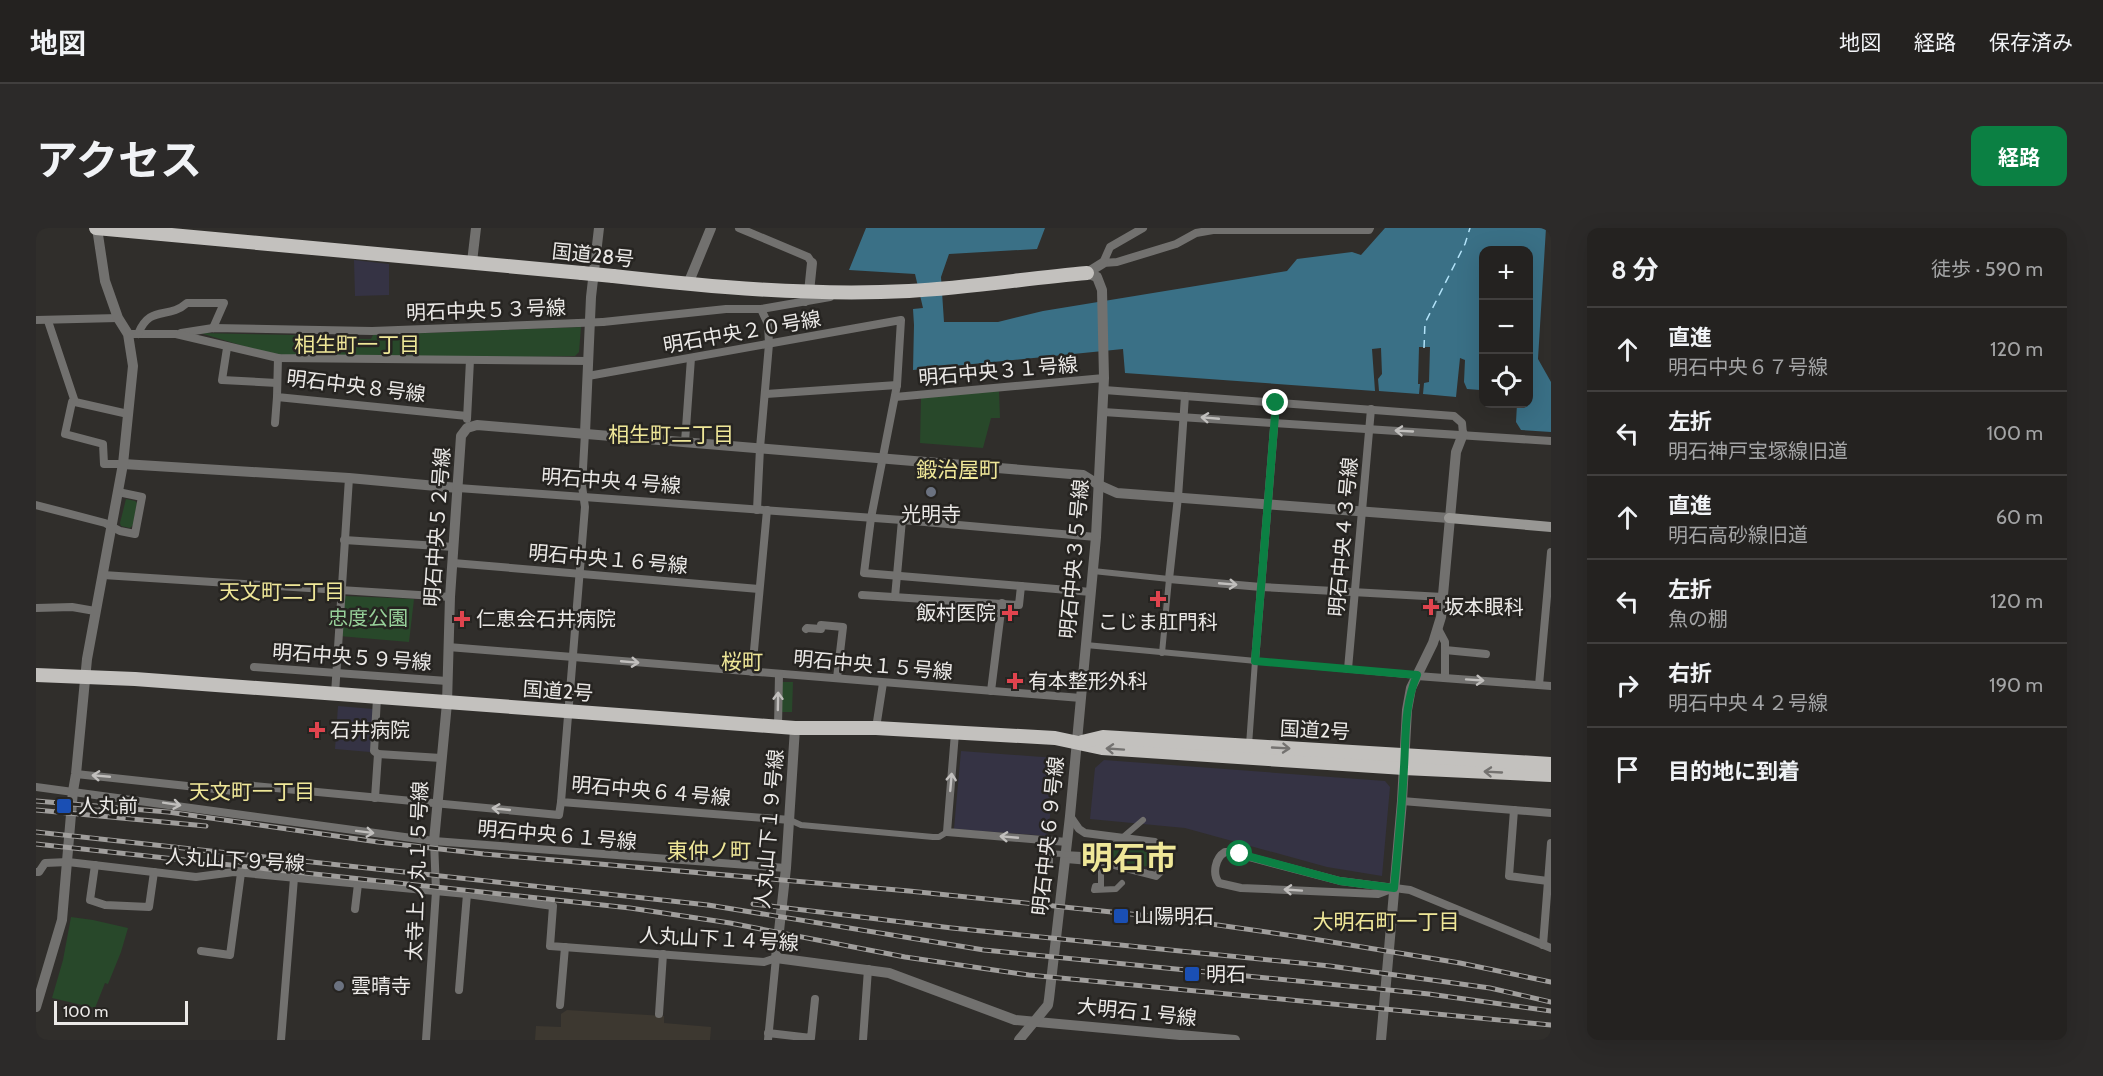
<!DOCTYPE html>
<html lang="ja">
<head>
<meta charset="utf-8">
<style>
	:root { --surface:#242220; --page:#2c2a29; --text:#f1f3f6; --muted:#a3a4a5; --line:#413f3e; --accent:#0b8043 }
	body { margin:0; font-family:Cabin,"Noto Sans JP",sans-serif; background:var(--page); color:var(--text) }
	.controls { position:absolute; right:18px; top:18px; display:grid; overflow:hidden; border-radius:12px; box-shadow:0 6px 24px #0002 }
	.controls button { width:54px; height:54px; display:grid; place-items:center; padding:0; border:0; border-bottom:2px solid var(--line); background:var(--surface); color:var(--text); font:30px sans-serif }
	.scale { position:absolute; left:18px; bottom:15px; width:134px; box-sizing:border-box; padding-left:6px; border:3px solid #ebe9e7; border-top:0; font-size:16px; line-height:21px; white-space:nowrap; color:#ebe9e7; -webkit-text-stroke:4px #262421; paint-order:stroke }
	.stop { position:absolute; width:18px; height:18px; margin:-14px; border:4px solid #0b8043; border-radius:50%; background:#fff }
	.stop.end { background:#0b8043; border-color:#fff; box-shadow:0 2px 6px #0008 }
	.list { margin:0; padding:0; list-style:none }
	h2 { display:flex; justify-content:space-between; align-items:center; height:78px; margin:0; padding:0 24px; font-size:26px }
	h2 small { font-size:20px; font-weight:400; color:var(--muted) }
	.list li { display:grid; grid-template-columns:39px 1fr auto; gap:18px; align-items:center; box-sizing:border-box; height:84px; padding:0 24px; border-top:2px solid var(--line) }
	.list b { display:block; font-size:22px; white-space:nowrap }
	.list p { margin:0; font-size:20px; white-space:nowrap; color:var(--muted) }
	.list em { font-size:20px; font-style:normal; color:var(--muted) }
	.icon { flex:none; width:33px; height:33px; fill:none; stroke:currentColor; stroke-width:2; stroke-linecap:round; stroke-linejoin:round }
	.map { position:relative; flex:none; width:1515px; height:812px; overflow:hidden; border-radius:12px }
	header { display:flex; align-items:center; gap:36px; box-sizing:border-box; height:84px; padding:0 30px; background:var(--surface); border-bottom:2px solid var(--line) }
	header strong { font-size:28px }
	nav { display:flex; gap:33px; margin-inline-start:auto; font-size:21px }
	.intro { display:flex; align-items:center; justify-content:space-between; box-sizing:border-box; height:144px; padding:0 36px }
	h1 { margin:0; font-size:42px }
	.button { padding:15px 27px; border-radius:12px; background:var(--accent); color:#fff; font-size:21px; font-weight:700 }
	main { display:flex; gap:36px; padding:0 36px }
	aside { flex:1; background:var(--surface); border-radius:12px; box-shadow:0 6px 24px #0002 }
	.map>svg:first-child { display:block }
	.commercial { fill:#353344 }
	.built { fill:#3d3830 }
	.green { fill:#28482a }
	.water { fill:#3a7086 }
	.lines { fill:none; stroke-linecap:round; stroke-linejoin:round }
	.ferry { stroke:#b3e3f9; stroke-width:1.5; stroke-dasharray:8 6; stroke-linecap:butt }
	.pedestrian { stroke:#72716f; stroke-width:6 }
	.minor { stroke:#72716f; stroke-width:8 }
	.tertiary { stroke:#72716f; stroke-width:10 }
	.secondary { stroke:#989794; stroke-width:10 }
	.trunk { stroke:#c3c1be; stroke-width:14 }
	.rail-casing { stroke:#a09e9c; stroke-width:5 }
	.rail { stroke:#262421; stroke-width:3; stroke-dasharray:9; stroke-linecap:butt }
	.pedestrian-bridge { stroke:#72716f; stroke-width:6 }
	.minor-bridge { stroke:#72716f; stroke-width:8 }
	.trunk-bridge { stroke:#c3c1be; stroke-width:14 }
	.oneway { stroke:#c1bfbd }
	.oneway2 { stroke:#747270 }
	.route { stroke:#0b8043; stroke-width:8 }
	.worship-dot { fill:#6b7280; stroke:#262421; stroke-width:2 }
	.health-dot { fill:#e0444e; stroke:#262421; stroke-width:2 }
	.transit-dot { fill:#1a4fb4; stroke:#262421; stroke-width:2 }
	.labels { text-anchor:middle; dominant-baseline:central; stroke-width:5; stroke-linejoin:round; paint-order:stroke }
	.street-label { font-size:20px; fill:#ebe9e7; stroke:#262421 }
	.poi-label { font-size:20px; fill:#ebe9e7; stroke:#262421; text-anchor:start }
	.park-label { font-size:20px; fill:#97d099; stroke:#262421 }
	.neighbourhood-label { font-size:21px; fill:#efe798; stroke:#262421 }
	.town-label { font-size:32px; font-weight:bold; fill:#efe798; stroke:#262421 }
</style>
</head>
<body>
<header>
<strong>地図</strong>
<nav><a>地図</a><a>経路</a><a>保存済み</a></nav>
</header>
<div class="intro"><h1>アクセス</h1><a class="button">経路</a></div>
<main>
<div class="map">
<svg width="1515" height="812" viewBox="0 0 1515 812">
	<rect width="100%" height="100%" fill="#302e2b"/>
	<g class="commercial">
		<path d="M318,32L353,36V67L319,68Z"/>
		<path d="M302,478L337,481L334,524L299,521Z"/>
		<path d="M925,523L1020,530L1012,608L918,601Z"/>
		<path d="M1068,532L1349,553L1354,559L1346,648L1291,639L1149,600L1054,591L1059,540Z"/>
	</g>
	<path class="built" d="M531,782L628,788V795L675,799L674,812H499L500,798L525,799V786Z"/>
	<g class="green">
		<path d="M545,99L543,124L539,128L436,130L255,128L224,123L164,105L258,107L263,110L335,111L337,107Z"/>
		<path d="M963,163L964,190H955L947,220L884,215L885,170Z"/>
		<path d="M90,271L99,273L101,275L97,297L94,300L85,298L84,295Z"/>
		<path d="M309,368L378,371L373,414L303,408L306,372Z"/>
		<path d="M746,454H757L756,484H745Z"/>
		<path d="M1080,619L1114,623L1118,627V634L1115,638L1098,639L1075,631L1072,627Z"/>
		<path d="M35,689L57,692L92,700L85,724L72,756L69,755L59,780L16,770L27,732Z"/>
	</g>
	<path class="water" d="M830,0H1009L1001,21L913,26L905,49L908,94H962L1007,83L1251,43L1261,31L1316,24L1325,27L1349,0H1510L1502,131L1515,154V204L1485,202L1480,194L1481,176H1492V22H1448V132L1444,162L1431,161L1428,154L1429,132L1424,130L1420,169L1387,166L1388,155L1393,154L1394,119H1383L1382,156H1384L1383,166L1343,163L1342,151L1346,146L1345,120L1336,121L1339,163L1089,145L1087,121L877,142L878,97L877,81L887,80L879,46L813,42Z"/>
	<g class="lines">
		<path class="ferry" d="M1388,120L1389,95L1429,16L1434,0"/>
		<g class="pedestrian">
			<path d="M1057,343L1133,351L1126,425"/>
			<path d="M1050,417L1381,448"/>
			<path d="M1213,517L1219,433"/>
			<path d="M754,592L765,597L897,609H903L911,604"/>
			<path d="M1014,638V625"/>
			<path d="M1065,658H1059L1058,662L1080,661L1086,655"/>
		</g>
		<g class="minor">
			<path d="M703,0L772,29L776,35"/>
			<path d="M1107,0L1074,19L1067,35L1081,34L1140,16L1160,5L1177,2H1333L1334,0"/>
			<path d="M725,81L794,69"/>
			<path d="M0,92L82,90"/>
			<path d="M12,93L39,174L92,186"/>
			<path d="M567,94L690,81H725L732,96L733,116L724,220L721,282"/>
			<path d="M145,105L177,100L336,103L542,95"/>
			<path d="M92,106H140L242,130L553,133"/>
			<path d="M102,106C114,76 132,92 151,75H188L177,100"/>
			<path d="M191,120L186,152L241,155"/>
			<path d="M242,130L241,169L431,188"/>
			<path d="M552,148L865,92L861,157L835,290L828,345L985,358"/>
			<path d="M1068,162L1418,188L1426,195L1427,206"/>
			<path d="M730,166L861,157"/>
			<path d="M1149,168L1142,269L1133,351L1225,359L1407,369"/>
			<path d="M859,169L1068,150"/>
			<path d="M39,174H36L29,206L67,216L68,236H87"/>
			<path d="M1067,184L1515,213"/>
			<path d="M431,191L434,132"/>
			<path d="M239,195L241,169"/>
			<path d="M549,205L546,258L549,279L525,574L754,592"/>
			<path d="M649,214L655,130"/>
			<path d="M422,260L866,292L1060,309"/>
			<path d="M0,277L69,295L84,303L99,306L106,269L82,264"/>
			<path d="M308,312L418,319"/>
			<path d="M417,335L723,361"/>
			<path d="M67,347L414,369"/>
			<path d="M826,367L983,377L985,358L1055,364"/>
			<path d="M859,369L866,292"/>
			<path d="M0,380L36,379L59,383"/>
			<path d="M770,401L771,400L785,401V397L807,399L801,450"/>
			<path d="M1402,401L1409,414V450"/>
			<path d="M412,419L1045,470"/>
			<path d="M1409,422L1450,426"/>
			<path d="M1219,433L1240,175"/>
			<path d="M218,439L411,453"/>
			<path d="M1312,441L1335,181"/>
			<path d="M716,444L731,282"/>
			<path d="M1381,448L1515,458"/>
			<path d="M1503,457L1515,324"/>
			<path d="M955,463L966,375"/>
			<path d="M299,466L313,250"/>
			<path d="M742,499L743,446"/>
			<path d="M840,500L847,455"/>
			<path d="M919,505L911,604L1031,614"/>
			<path d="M342,526L405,530"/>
			<path d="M40,546L207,564"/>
			<path d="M208,557L523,587L525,574"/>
			<path d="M0,559L398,613L750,640"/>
			<path d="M339,570L342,526L338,523L341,470"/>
			<path d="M1366,573L1515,585"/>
			<path d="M1478,582L1473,648L1512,653"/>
			<path d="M1030,631L1066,634L1120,648L1125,643V621L1119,614L1049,605L1043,601L1034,588"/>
			<path d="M59,637L54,672L69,677L113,679L118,644"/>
			<path d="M0,644H3L9,635L32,634L160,649L198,644L431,666L517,678L514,718L728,734L740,730L732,812"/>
			<path d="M1358,660L1342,666L1205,660L1183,655C1176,646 1179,630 1189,624H1194L1304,653L1374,662L1515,720"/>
			<path d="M319,681L322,656"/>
			<path d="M1507,717L1515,615"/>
			<path d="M165,723L194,727L205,645"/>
			<path d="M423,762L431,666"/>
			<path d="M524,777L529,719"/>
			<path d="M623,786L627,726"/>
			<path d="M732,805L775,810L779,771"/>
			<path d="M245,812L258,650"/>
			<path d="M390,812L400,663L398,613"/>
			<path d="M827,812L832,741"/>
		</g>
		<g class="tertiary">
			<path d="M436,34L440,0"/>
			<path d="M1051,45L1067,35"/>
			<path d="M652,56L675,0"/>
			<path d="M769,73L773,64L776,35"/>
			<path d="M549,205L555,69L563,0"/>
			<path d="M87,236L313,250L422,260"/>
			<path d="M759,500L750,640L740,730L853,745L979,792L1199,812"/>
			<path d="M398,613L411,475L414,369L425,208L431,200L441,197L1047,247L1063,257L1081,265L1413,290"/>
			<path d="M0,779L26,692L37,563L40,546L51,431L87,236L97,138L92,106L82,90L69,53L61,0"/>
			<path d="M983,812L1012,777L1013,771L1034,588L1060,309L1068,150L1066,62L1061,49L1051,45"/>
			<path d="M1345,812L1366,573L1371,482L1375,460L1397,415L1405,389L1420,224L1427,206"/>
		</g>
		<path class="secondary" d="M1413,290L1515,299"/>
		<g class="trunk">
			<path d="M60,0L546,45"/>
			<path d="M577,48C675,59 774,68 873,63C933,60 992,50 1051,45"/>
			<path d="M0,447L99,451L759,500H840L1019,510L1066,520L1368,540L1515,547"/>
			<path d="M1046,514L1067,509L1515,536"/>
		</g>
		<defs>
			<g id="rail">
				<path d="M0,573L132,584L342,614L448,626L873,663L1133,690L1265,709L1424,735L1515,754"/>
				<path d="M0,582L170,598"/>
				<path d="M0,604L672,677L948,722L1393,766L1515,783"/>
				<path d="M0,616L594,680L694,695L869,729L993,747L1515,797"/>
				<path d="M717,676L916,700L1294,738L1454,760L1515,774"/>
			</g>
		</defs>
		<use href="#rail" class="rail-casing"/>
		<use href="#rail" class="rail"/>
		<g class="pedestrian-bridge">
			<path d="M1008,625L1065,628V658"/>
			<path d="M1065,628L1107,592"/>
		</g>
		<path class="minor-bridge" d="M542,95L567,94"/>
		<path class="trunk-bridge" d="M546,45L577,48"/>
	</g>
	<defs><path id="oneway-shaft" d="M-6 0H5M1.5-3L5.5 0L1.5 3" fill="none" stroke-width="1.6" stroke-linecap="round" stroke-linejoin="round" transform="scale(1.5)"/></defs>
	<g class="oneway">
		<use href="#oneway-shaft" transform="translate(1174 190) rotate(-175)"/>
		<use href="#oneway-shaft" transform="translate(1368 203) rotate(-177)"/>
		<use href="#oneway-shaft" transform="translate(1192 356) rotate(5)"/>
		<use href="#oneway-shaft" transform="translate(594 434) rotate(5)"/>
		<use href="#oneway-shaft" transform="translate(1439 452) rotate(4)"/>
		<use href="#oneway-shaft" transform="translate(742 473) rotate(-89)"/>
		<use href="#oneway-shaft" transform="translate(65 548) rotate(-175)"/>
		<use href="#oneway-shaft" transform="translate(915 554) rotate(-85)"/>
		<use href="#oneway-shaft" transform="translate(136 576) rotate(9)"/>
		<use href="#oneway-shaft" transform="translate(465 581) rotate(-174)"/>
		<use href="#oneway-shaft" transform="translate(329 604) rotate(7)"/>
		<use href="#oneway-shaft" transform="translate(973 609) rotate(-175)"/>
		<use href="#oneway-shaft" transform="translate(1257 662) rotate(-176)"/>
	</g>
	<g class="oneway2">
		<use href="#oneway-shaft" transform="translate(1245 520) rotate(3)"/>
		<use href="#oneway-shaft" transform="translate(1079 521) rotate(-176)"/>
		<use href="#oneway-shaft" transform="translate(1457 544) rotate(-177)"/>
	</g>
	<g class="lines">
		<path class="route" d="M1204,626L1304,653L1358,660C1362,620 1366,580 1368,539C1370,508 1368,477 1381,447L1219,433L1240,175"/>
	</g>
	<g class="worship-dot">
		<circle cx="895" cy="264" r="6"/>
		<circle cx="303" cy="758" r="6"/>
	</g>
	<g class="health-dot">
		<path d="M1119 362h6v6h6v6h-6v6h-6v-6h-6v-6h6z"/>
		<path d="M1392 370h6v6h6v6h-6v6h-6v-6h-6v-6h6z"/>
		<path d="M971 376h6v6h6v6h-6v6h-6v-6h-6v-6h6z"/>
		<path d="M423 382h6v6h6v6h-6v6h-6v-6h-6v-6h6z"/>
		<path d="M976 444h6v6h6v6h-6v6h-6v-6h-6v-6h6z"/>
		<path d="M278 493h6v6h6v6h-6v6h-6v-6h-6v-6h6z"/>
	</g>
	<g class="transit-dot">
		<rect x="20" y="570" width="16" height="16" rx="3"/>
		<rect x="1077" y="680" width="16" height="16" rx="3"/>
		<rect x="1148" y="738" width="16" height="16" rx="3"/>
	</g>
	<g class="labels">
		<g class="street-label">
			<text transform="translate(557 27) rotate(6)">国道28号</text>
			<text transform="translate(450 82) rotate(-2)">明石中央５３号線</text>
			<text transform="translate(706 104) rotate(-10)">明石中央２０号線</text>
			<text transform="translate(962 143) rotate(-5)">明石中央３１号線</text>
			<text transform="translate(320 158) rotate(7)">明石中央８号線</text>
			<text transform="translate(575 253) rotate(4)">明石中央４号線</text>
			<text transform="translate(401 299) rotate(-86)">明石中央５２号線</text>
			<text transform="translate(1307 309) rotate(-85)">明石中央４３号線</text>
			<text transform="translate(572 331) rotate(5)">明石中央１６号線</text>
			<text transform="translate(1038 331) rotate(-85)">明石中央３５号線</text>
			<text transform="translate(316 429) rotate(4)">明石中央５９号線</text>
			<text transform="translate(837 437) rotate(5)">明石中央１５号線</text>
			<text transform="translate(522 463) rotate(4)">国道2号</text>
			<text transform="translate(1279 502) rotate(3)">国道2号</text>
			<text transform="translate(615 563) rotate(5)">明石中央６４号線</text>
			<text transform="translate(733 601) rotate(-85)">人丸山下１９号線</text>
			<text transform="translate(521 607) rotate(5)">明石中央６１号線</text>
			<text transform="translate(1012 608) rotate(-84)">明石中央６９号線</text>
			<text transform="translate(199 632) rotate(3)">人丸山下９号線</text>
			<text transform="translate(381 643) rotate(-88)">太寺上ノ丸１５号線</text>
			<text transform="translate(683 711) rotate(3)">人丸山下１４号線</text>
			<text transform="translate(1101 784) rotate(6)">大明石１号線</text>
		</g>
		<g class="poi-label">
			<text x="895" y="286" text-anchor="middle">光明寺</text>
			<text x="1408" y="379">坂本眼科</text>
			<text x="960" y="385" text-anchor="end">飯村医院</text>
			<text x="440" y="391">仁恵会石井病院</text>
			<text x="1122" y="394" text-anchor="middle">こじま肛門科</text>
			<text x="992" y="453">有本整形外科</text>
			<text x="294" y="502">石井病院</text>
			<text x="42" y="578">人丸前</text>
			<text x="1098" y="688">山陽明石</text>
			<text x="1170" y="746">明石</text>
			<text x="315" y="758">雲晴寺</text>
		</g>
		<g class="park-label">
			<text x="332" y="390">忠度公園</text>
		</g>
		<g class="neighbourhood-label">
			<text x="321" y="116">相生町一丁目</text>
			<text x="635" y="206">相生町二丁目</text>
			<text x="922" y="241">鍛治屋町</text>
			<text x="246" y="363">天文町二丁目</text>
			<text x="706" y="433">桜町</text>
			<text x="216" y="563">天文町一丁目</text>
			<text x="673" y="622">東仲ノ町</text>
			<text x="1350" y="693">大明石町一丁目</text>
		</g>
		<g class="town-label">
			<text x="1093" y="629">明石市</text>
		</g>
	</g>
</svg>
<div class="controls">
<button>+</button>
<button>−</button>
<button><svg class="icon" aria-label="locate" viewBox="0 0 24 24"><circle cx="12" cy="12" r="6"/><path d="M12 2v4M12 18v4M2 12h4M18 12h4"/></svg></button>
</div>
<div class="scale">100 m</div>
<div class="stop" style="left:1204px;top:626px"></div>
<div class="stop end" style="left:1240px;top:175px"></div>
</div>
<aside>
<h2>8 分<small>徒歩 · 590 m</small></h2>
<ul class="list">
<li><svg class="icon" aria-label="ahead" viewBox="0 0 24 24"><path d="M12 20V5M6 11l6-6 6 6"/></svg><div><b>直進</b><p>明石中央６７号線</p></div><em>120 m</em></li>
<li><svg class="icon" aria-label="left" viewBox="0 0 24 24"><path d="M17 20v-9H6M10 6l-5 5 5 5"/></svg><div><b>左折</b><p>明石神戸宝塚線旧道</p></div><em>100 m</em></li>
<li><svg class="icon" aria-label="ahead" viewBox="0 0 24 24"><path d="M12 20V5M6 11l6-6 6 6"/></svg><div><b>直進</b><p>明石高砂線旧道</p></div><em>60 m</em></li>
<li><svg class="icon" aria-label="left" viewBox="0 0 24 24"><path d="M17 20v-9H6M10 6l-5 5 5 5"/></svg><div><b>左折</b><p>魚の棚</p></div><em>120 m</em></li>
<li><svg class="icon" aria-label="right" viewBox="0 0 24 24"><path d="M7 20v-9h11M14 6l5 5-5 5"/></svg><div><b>右折</b><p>明石中央４２号線</p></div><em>190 m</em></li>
<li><svg class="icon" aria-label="arrive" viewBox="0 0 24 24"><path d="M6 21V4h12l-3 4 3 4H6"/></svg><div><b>目的地に到着</b></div></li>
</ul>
</aside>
</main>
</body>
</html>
